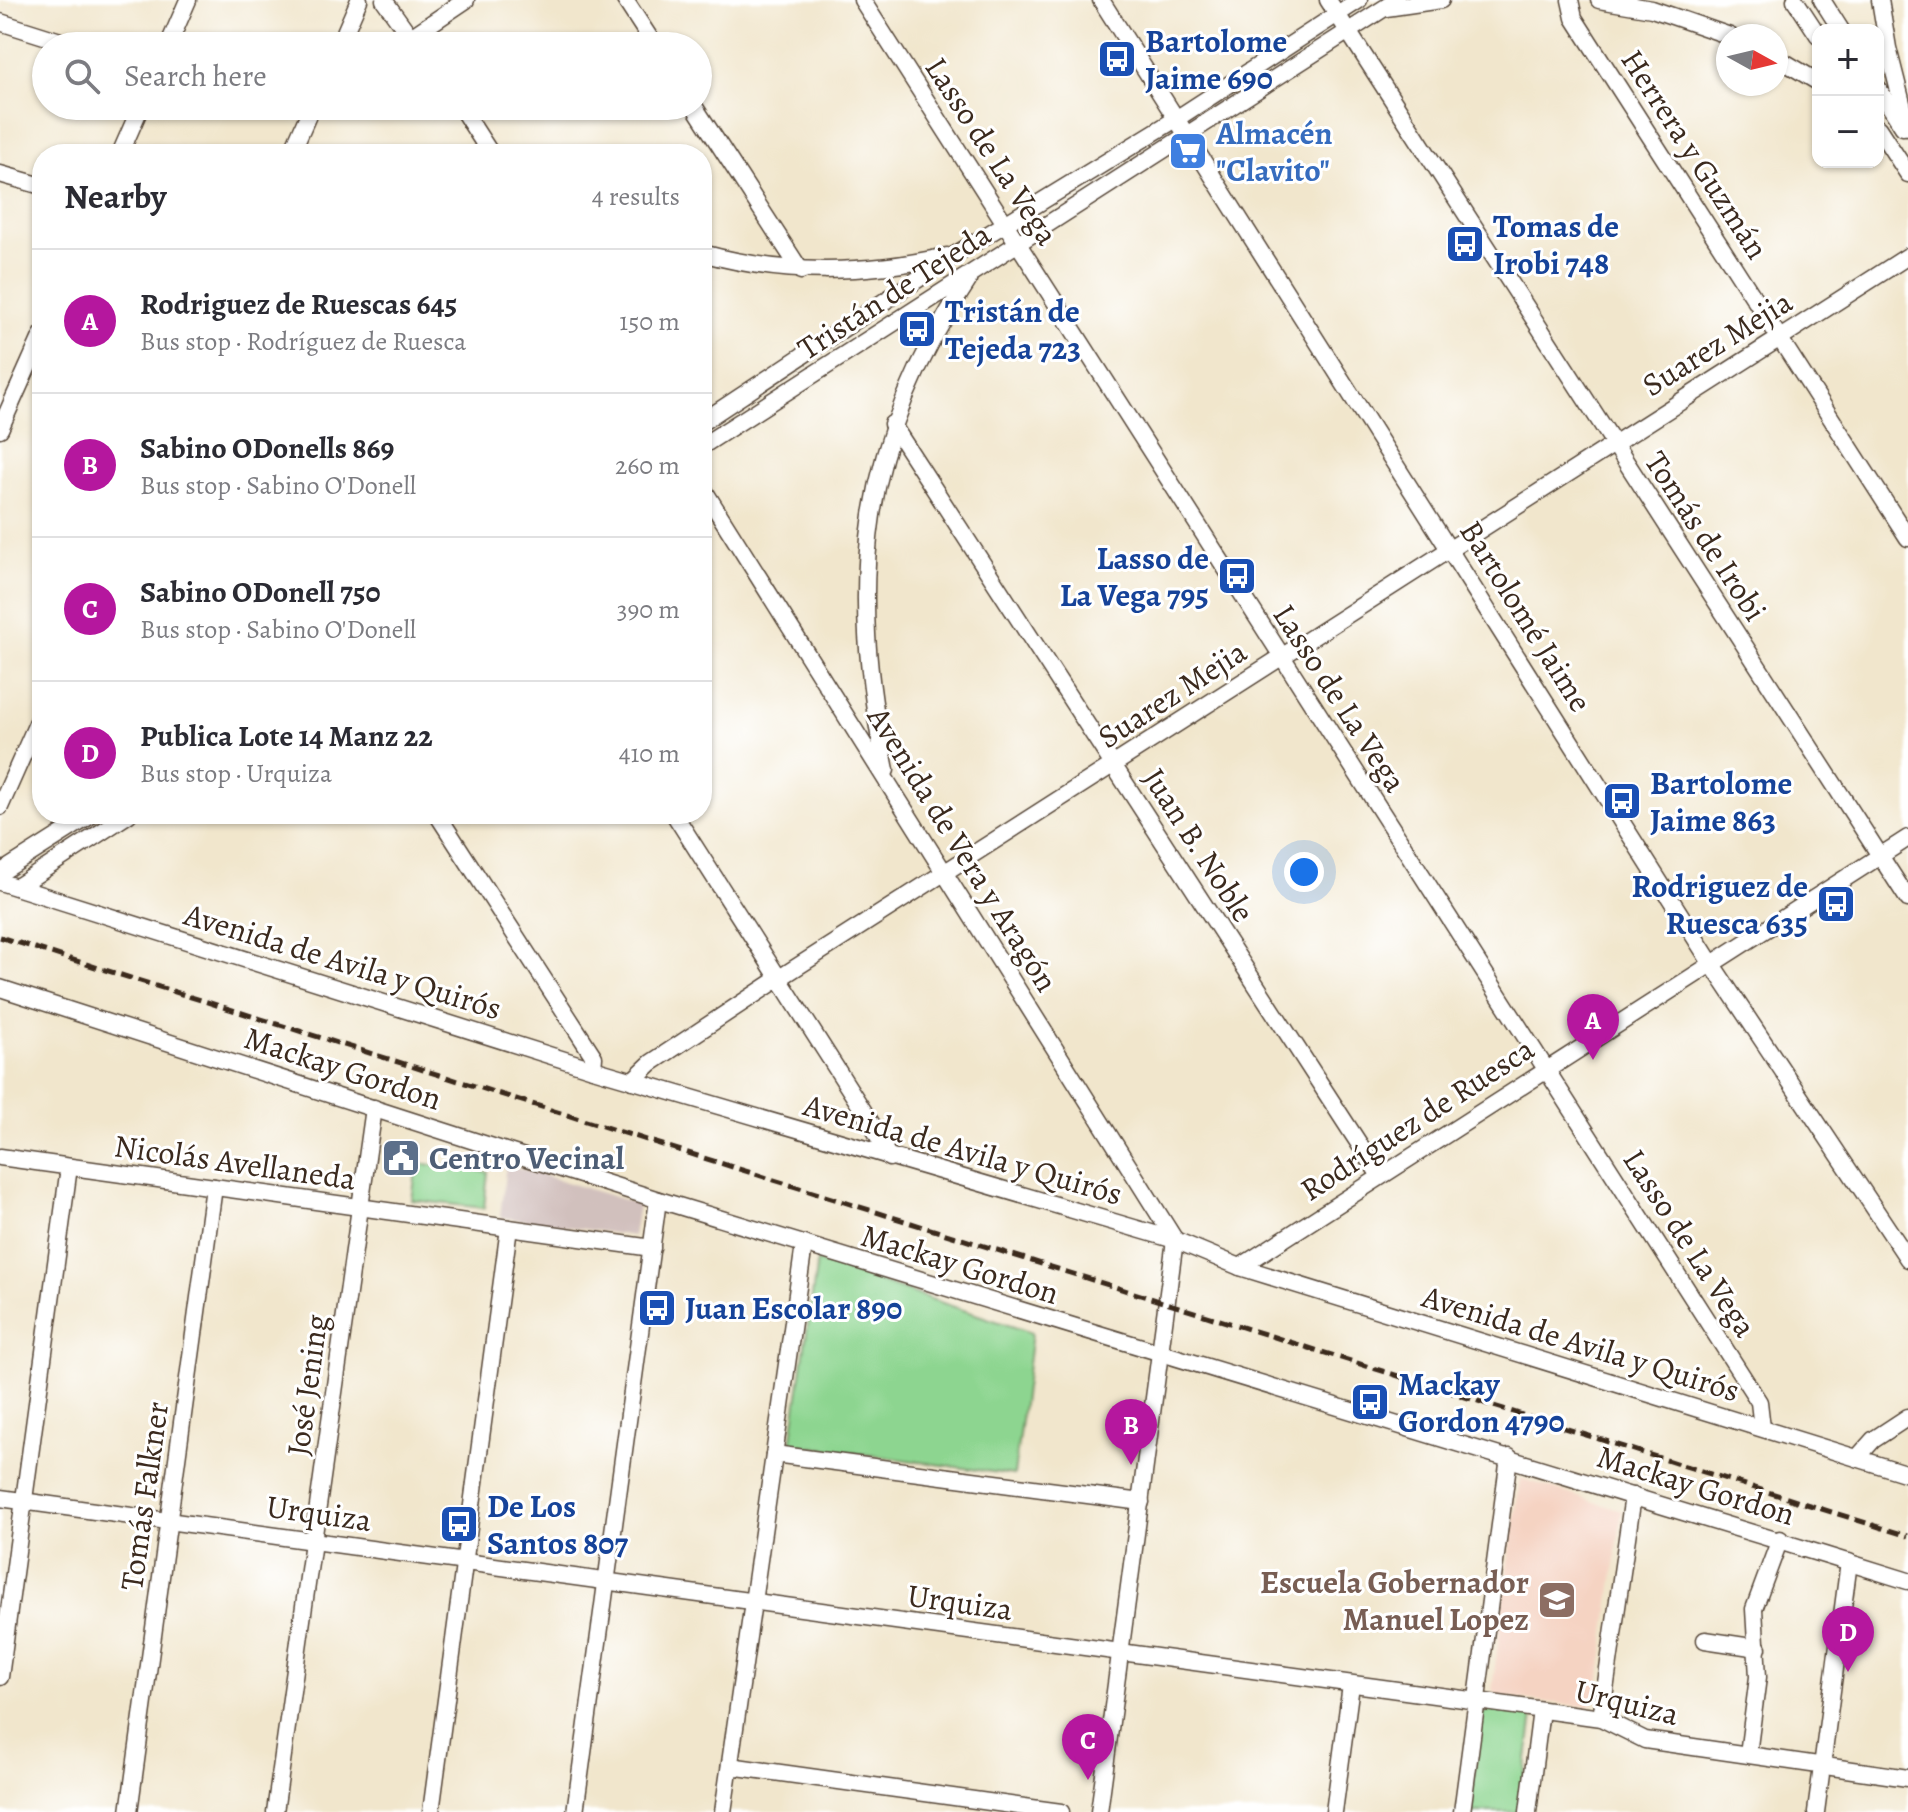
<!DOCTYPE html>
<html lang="en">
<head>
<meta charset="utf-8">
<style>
	:root { --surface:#fff; --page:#f7f7f7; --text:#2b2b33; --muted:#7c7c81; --line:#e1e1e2; --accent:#b5179e }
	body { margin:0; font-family:Alegreya,serif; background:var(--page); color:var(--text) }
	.controls { position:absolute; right:24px; top:24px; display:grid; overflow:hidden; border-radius:16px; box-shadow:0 2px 6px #0004 }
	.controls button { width:72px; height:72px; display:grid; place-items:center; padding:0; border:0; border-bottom:2px solid var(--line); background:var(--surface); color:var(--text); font:40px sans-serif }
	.compass { position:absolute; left:1716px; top:24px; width:72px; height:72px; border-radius:50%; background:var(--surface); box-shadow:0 2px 6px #0004; rotate:98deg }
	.you { position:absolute; left:1304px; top:872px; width:28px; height:28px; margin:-20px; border:6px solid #fff; border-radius:50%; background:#1a73e8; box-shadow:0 0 0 12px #1a73e833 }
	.badge { display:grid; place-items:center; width:52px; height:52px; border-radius:50%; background:var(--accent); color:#fff; font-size:26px; font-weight:700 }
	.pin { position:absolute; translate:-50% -66px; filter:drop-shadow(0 2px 4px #0008) }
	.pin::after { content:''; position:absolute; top:42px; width:28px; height:24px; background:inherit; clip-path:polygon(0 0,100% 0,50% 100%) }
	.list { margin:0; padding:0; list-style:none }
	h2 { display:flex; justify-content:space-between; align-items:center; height:104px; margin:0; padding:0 32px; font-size:34px }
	h2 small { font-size:26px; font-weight:400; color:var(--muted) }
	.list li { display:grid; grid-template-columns:52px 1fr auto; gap:24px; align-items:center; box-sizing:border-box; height:144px; padding:0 32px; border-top:2px solid var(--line) }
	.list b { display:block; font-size:30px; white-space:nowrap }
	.list p { margin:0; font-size:26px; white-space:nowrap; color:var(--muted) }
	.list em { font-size:26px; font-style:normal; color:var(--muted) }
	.icon { flex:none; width:44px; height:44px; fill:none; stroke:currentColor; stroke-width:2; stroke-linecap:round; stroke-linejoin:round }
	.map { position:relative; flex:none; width:1908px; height:1812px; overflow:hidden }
	.search { position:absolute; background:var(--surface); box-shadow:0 2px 6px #0004; left:32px; top:32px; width:680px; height:88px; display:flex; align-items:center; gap:20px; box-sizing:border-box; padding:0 28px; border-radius:44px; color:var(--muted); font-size:30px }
	.panel { position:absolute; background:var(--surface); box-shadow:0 2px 6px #0004; left:32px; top:144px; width:680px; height:680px; border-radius:32px }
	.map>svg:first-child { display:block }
	.built { fill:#f5d3c2 }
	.industrial { fill:#d1c0bd }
	.green { fill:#8dd590; stroke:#648057; stroke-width:2 }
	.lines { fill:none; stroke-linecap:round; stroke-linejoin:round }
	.minor-casing { stroke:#564638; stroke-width:19 }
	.minor { stroke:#fff; stroke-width:16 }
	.rail { stroke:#3b2a1e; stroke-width:5; stroke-dasharray:12 6; stroke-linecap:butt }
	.labels { text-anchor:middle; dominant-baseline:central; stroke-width:6; stroke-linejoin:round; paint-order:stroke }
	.transit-label { font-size:32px; font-weight:bold; fill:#164399; stroke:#fff; text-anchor:start }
	.shop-label { font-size:32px; font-weight:bold; fill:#366cbe; stroke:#fff; text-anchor:start }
	.street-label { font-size:32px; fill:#3b2a1e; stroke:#fff }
	.service-label { font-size:32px; font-weight:bold; fill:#4e5e75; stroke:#fff; text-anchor:start }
	.education-label { font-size:32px; font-weight:bold; fill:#785e54; stroke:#fff; text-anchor:end }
</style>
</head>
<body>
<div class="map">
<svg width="1908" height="1812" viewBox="0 0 1908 1812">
	<rect width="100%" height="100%" fill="#fff"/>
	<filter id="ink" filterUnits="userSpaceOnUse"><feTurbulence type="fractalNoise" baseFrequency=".0125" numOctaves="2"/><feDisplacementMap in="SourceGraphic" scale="16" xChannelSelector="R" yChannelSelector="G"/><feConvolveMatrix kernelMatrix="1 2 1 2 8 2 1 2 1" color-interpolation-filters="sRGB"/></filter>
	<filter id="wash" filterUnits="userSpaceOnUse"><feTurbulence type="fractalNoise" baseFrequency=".006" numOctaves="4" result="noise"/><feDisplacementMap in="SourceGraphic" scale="32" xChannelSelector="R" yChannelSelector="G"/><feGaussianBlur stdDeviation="1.8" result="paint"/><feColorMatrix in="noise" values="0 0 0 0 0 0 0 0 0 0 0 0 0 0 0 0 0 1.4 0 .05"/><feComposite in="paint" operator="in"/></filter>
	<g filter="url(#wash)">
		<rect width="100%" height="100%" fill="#f1e6cc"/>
		<path class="built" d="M1520,1478L1622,1511L1597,1700L1588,1707L1498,1696L1492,1689Z"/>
		<path class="industrial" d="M506,1164L638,1204L633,1236L500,1217Z"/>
		<g class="green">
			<path d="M417,1163L488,1172L484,1208L412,1200Z"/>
			<path d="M817,1261L1032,1333L1014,1475L791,1444Z"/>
			<path d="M1491,1709L1533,1715L1520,1812H1470L1481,1715Z"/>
		</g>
	</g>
	<g filter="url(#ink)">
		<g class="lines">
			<defs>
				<g id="minor">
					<path d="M384,0L417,46"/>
					<path d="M625,0L655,46"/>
					<path d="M862,0L1759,1402L1762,1428"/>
					<path d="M1101,0L1711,963L1908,1259"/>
					<path d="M1328,0L1908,899"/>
					<path d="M1570,0L1574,18L1908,538"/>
					<path d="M1599,0L1652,9L1730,36"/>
					<path d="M1795,0L1818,35"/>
					<path d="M1822,0L1841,30"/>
					<path d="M1880,0L1888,48L1908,127"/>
					<path d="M1386,8L1441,0"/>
					<path d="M0,22L76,46"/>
					<path d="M411,37L466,0"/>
					<path d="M168,46L188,0"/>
					<path d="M339,46L359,0"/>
					<path d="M1776,57L1818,82"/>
					<path d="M1878,88L1903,127"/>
					<path d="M460,106L491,154"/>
					<path d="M694,106L801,271"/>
					<path d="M1878,128L1908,174"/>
					<path d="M120,154L141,106"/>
					<path d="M291,154L312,106"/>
					<path d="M0,174L42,186"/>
					<path d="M702,253C785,276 864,274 947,256"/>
					<path d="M702,422L956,254L1176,119L1359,0"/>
					<path d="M892,424L1380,1176"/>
					<path d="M0,429L42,335"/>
					<path d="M702,446L1397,0"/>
					<path d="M702,487L1175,1240"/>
					<path d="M886,770C847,584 860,441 968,281"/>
					<path d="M0,807L42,712"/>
					<path d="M437,814L594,1057L593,1069"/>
					<path d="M674,814L873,1126L889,1158"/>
					<path d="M0,873L93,814"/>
					<path d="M0,882L593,1069L1175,1240L1240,1267L1908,1474"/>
					<path d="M17,887L129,814"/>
					<path d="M0,988C221,1057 439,1131 659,1200C1075,1331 1493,1451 1908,1581"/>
					<path d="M632,1081L651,1063L778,979L1908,256"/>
					<path d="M0,1157L652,1248"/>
					<path d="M1240,1267L1908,838"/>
					<path d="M774,1454L1141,1502"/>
					<path d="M1857,1458L1873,1440L1908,1417"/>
					<path d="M0,1498L1601,1718L1645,1740L1908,1778"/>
					<path d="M1705,1640L1758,1648"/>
					<path d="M0,1677L69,1167"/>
					<path d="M1601,1718L1633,1496"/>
					<path d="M1748,1754L1758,1677L1754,1609L1780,1539"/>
					<path d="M730,1766L1061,1812"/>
					<path d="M129,1812L214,1187"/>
					<path d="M275,1812L374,1108"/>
					<path d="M431,1812L509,1228"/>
					<path d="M575,1812L658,1200"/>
					<path d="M723,1812L804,1245"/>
					<path d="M1099,1812L1175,1240"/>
					<path d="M1334,1812L1351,1685"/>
					<path d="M1462,1812L1509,1457"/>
					<path d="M1528,1812L1541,1710"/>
					<path d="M1816,1812L1849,1562"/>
				</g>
			</defs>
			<use href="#minor" class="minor-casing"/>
			<use href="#minor" class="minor"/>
			<path class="rail" d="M0,937L1908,1536"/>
		</g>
	</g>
	<defs>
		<symbol id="bus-square" viewBox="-11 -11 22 22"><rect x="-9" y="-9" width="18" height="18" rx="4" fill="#1a4fb4" stroke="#fff"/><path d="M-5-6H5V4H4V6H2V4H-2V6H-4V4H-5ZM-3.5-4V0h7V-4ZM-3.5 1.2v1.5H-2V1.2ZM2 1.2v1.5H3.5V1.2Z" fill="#fff"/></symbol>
		<symbol id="supermarket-square" viewBox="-11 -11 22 22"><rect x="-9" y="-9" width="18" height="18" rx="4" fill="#3f7fe0" stroke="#fff"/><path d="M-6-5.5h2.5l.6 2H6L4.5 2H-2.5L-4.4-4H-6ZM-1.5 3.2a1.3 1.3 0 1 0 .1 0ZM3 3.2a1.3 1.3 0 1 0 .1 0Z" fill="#fff"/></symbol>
		<symbol id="civic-square" viewBox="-11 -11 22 22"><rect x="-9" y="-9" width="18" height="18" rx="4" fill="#5c6f8a" stroke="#fff"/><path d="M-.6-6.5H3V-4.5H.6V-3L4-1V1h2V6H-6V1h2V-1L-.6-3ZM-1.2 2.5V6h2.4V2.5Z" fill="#fff"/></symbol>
		<symbol id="school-square" viewBox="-11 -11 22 22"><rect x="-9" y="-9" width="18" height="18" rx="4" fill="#8d6e63" stroke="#fff"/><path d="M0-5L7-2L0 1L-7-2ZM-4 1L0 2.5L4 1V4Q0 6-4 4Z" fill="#fff"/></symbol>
	</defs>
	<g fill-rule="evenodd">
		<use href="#bus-square" x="1095" y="37" width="44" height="44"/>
		<use href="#supermarket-square" x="1166" y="129" width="44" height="44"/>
		<use href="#bus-square" x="1443" y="222" width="44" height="44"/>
		<use href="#bus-square" x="895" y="307" width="44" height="44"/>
		<use href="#bus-square" x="1215" y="554" width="44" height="44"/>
		<use href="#bus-square" x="1600" y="779" width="44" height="44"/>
		<use href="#bus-square" x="1814" y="882" width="44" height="44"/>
		<use href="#civic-square" x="379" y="1136" width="44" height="44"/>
		<use href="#bus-square" x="635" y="1286" width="44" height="44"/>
		<use href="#bus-square" x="1348" y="1380" width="44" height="44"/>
		<use href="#bus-square" x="437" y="1502" width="44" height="44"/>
		<use href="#school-square" x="1535" y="1578" width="44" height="44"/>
	</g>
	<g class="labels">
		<g class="transit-label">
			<text x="1145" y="41">Bartolome<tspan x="1145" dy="37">Jaime 690</tspan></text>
			<text x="1493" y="226">Tomas de<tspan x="1493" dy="37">Irobi 748</tspan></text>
			<text x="945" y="311">Tristán de<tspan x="945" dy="37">Tejeda 723</tspan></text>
			<text x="1209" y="558" text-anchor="end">Lasso de<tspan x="1209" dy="37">La Vega 795</tspan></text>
			<text x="1650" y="783">Bartolome<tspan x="1650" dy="37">Jaime 863</tspan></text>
			<text x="1808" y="886" text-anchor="end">Rodriguez de<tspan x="1808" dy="37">Ruesca 635</tspan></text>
			<text x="685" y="1308">Juan Escolar 890</text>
			<text x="1398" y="1384">Mackay<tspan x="1398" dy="37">Gordon 4790</tspan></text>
			<text x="487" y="1506">De Los<tspan x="487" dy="37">Santos 807</tspan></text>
		</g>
		<g class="shop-label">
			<text x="1216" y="133">Almacén<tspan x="1216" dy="37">"Clavito"</tspan></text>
		</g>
		<g class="street-label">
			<text transform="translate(992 151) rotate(57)">Lasso de La Vega</text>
			<text transform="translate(1695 154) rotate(57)">Herrera y Guzmán</text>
			<text transform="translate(894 291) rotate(-33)">Tristán de Tejeda</text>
			<text transform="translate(1717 343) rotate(-32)">Suarez Mejia</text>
			<text transform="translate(1706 536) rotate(57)">Tomás de Irobi</text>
			<text transform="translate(1526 616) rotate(58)">Bartolomé Jaime</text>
			<text transform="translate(1172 694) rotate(-33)">Suarez Mejia</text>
			<text transform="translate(1340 698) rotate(57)">Lasso de La Vega</text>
			<text transform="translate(1199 845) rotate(57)">Juan B. Noble</text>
			<text transform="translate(963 849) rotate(58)">Avenida de Vera y Aragón</text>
			<text transform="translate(343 961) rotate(17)">Avenida de Avila y Quirós</text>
			<text transform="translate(343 1068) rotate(18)">Mackay Gordon</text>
			<text transform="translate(1417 1119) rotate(-33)">Rodríguez de Ruesca</text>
			<text transform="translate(963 1149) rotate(16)">Avenida de Avila y Quirós</text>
			<text transform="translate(235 1162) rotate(8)">Nicolás Avellaneda</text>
			<text transform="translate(1690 1243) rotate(57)">Lasso de La Vega</text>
			<text transform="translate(960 1264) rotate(17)">Mackay Gordon</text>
			<text transform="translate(1581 1343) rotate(17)">Avenida de Avila y Quirós</text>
			<text transform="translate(307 1385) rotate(-82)">José Jening</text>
			<text transform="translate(1696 1485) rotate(17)">Mackay Gordon</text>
			<text transform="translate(144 1496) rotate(-82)">Tomás Falkner</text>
			<text transform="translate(319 1513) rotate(8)">Urquiza</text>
			<text transform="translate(960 1602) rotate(8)">Urquiza</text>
			<text transform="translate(1627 1702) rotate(14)">Urquiza</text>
		</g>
		<g class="service-label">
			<text x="429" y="1158">Centro Vecinal</text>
		</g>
		<g class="education-label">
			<text x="1529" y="1582">Escuela Gobernador<tspan x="1529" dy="37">Manuel Lopez</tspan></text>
		</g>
	</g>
</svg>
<div class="controls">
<button>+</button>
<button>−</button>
</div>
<svg class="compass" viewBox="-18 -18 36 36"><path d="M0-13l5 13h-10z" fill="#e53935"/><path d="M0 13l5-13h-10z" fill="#7c7c81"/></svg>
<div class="you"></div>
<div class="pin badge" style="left:1593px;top:1060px">A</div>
<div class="pin badge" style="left:1131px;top:1465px">B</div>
<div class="pin badge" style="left:1088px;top:1780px">C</div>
<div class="pin badge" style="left:1848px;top:1672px">D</div>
<div class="search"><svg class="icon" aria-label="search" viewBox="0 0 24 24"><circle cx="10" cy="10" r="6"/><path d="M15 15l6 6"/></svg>Search here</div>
<section class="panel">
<h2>Nearby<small>4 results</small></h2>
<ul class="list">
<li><span class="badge">A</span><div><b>Rodriguez de Ruescas 645</b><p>Bus stop · Rodríguez de Ruesca</p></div><em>150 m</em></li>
<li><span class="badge">B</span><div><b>Sabino ODonells 869</b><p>Bus stop · Sabino O'Donell</p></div><em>260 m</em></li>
<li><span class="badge">C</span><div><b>Sabino ODonell 750</b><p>Bus stop · Sabino O'Donell</p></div><em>390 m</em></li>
<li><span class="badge">D</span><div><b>Publica Lote 14 Manz 22</b><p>Bus stop · Urquiza</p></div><em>410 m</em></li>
</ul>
</section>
</div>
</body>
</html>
